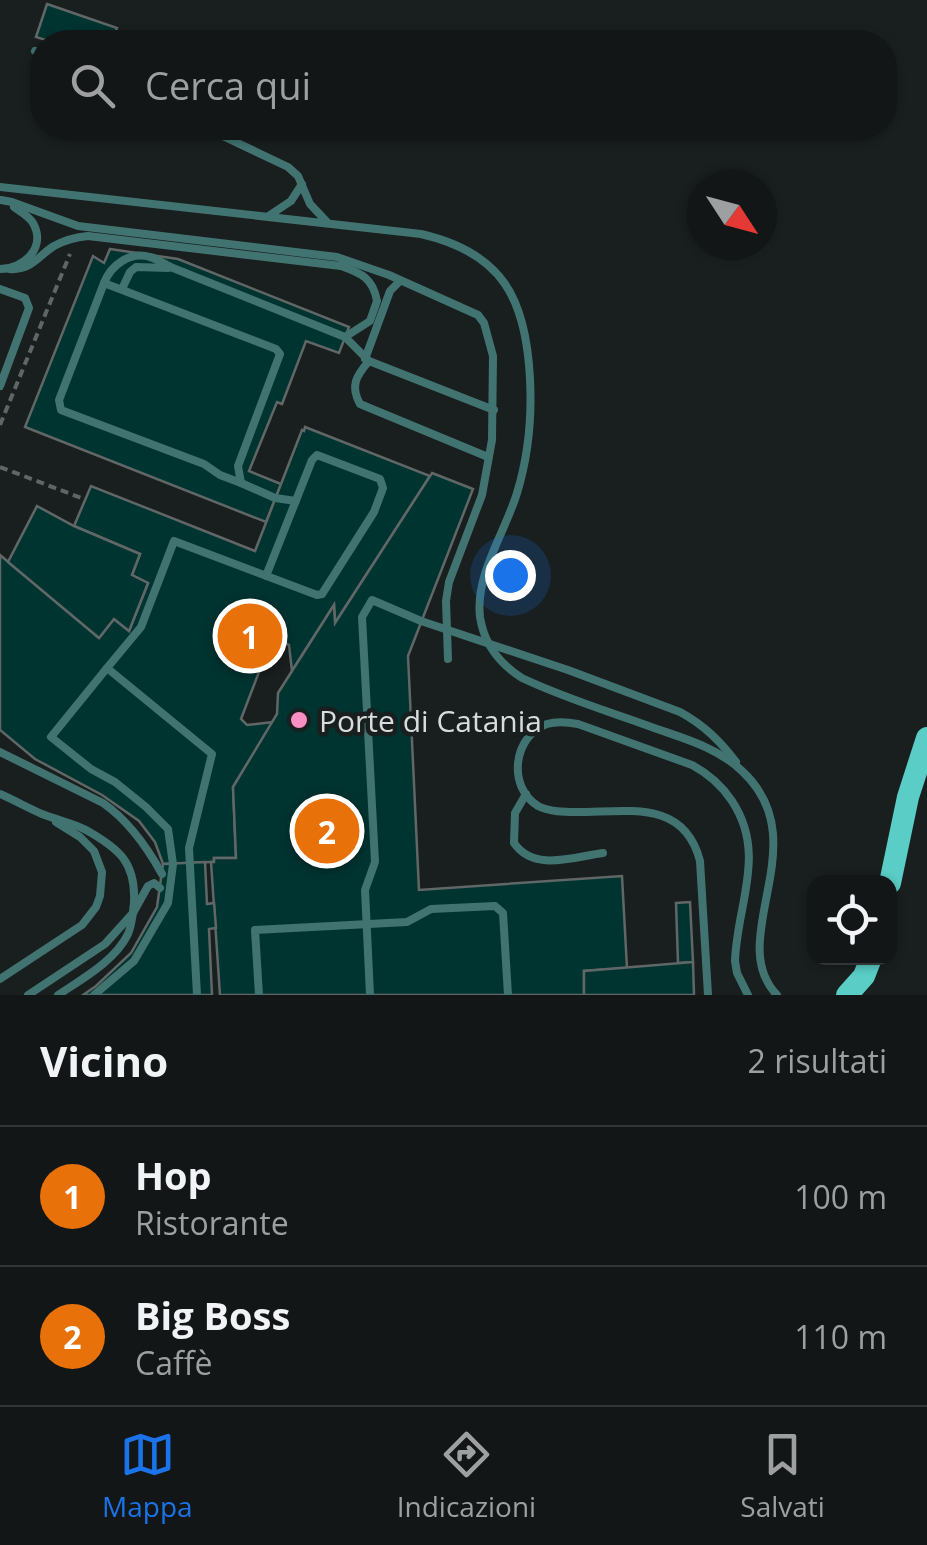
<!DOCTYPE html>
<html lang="it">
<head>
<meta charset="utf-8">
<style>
	:root { --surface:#131616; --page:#1c1f1f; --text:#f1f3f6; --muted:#9d9fa1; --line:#323535; --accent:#1a73e8 }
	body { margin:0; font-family:"Open Sans",sans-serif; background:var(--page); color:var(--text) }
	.controls { position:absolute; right:30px; bottom:30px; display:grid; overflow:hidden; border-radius:20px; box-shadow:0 2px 8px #0004 }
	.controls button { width:90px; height:90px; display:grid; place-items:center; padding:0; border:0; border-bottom:2px solid var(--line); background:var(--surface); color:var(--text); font:50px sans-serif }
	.compass { position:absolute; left:687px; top:170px; width:90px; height:90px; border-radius:50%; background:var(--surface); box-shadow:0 2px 8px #0004; rotate:126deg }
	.you { position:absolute; left:510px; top:575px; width:35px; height:35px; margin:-25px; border:8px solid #fff; border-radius:50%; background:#1a73e8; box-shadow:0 0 0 15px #1a73e833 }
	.badge { display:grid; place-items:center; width:65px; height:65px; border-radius:50%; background:var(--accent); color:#fff; font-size:32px; font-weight:700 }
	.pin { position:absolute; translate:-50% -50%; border:5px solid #fff; box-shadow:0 2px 10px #0006 }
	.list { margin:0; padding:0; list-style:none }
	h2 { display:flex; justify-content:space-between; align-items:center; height:130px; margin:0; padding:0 40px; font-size:42px }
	h2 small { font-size:32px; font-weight:400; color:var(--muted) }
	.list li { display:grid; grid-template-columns:65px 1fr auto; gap:30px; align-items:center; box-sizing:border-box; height:140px; padding:0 40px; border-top:2px solid var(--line) }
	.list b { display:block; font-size:38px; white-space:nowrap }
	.list p { margin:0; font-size:32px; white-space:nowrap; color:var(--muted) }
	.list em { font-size:32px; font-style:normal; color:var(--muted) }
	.icon { flex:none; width:55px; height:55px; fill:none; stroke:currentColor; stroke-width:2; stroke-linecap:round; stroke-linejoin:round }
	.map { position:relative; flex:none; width:927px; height:995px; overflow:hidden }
	.search { position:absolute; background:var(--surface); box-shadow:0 2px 8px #0004; left:30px; right:30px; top:30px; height:110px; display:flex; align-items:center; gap:25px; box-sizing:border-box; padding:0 35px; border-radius:40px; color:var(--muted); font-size:38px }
	.sheet { height:410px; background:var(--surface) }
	nav { display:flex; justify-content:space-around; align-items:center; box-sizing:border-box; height:140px; border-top:2px solid var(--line); background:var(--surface); font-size:28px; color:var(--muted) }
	nav a { display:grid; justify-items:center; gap:5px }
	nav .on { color:var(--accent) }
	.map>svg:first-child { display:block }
	.building { fill:#003431; stroke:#606766; stroke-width:2.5 }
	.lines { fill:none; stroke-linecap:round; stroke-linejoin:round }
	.path { stroke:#606565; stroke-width:4; stroke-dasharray:8 5; stroke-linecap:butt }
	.lane { stroke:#417471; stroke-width:8 }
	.primary { stroke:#5acdc6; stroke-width:22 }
	.poi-dot { fill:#fb8fc3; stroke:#191e1e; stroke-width:4 }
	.labels { text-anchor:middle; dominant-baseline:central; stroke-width:9; stroke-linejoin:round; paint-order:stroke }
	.poi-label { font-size:30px; fill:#d8dcdb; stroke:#191e1e; text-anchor:start }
</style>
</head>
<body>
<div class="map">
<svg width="927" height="995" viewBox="0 0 927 995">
	<rect width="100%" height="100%" fill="#191e1e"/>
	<g class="building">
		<path d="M47,4L117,28L112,42H52L36,37Z"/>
		<path d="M110,249L178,259L349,327L339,353L306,341L282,404L277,402L249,471L281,484L266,522L25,427L93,256L104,263Z"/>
		<path d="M305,427L430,476L335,623L334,605L292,671L289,645L272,638L241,719L247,725L273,722L233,787L236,858H214V862H211L163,864L155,842L139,821L102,795L35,759L0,730V555L99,638L114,619L129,631L148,583L132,575L140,554L74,526L91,486L255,551L302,430L304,431Z"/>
		<path d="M432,473L473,489L408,656L419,890L622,876L627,968L584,971V995H220L211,862H214V858H236L233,787L277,714L278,693L334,605L335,623Z"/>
		<path d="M37,506L74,526L140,554L132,575L148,583L129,631L114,619L99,638L8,562Z"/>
		<path d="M205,862L207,904L214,903L216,928L209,929L212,995H83L96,986L131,953L157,907L163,864Z"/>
		<path d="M690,902L693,962L678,963L676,903Z"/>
		<path d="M693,962L694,995H584V971Z"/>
	</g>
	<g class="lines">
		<g class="path">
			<path d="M0,425L70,254"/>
			<path d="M0,467L84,499"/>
		</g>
		<g class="lane">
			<path d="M35,51L42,54"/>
			<path d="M206,128L288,167L298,176L310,204L327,222"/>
			<path d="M0,187L421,234C503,253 526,299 530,379C532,417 528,457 517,493C505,533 475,574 480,617C484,644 500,664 522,678C566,699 614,713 660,730C689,740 719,749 742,771C819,842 723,939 777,995"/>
			<path d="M1,200L12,202L78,226L337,257L389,275L478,315L484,323L493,356L492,440L482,495L449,582L446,601L448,659"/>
			<path d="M270,215L291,201L302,184"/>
			<path d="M0,269C23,269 47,248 33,223C29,216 21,212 14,207"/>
			<path d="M9,269C31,271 38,256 54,246C65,240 77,237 88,236L341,266C361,273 373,278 377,301L370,321L345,337"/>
			<path d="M104,283L276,349L280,354L238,466L241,483L220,475L204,464L61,410L59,400Z"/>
			<path d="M104,283C111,265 130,251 150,257C158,259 166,265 173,268L345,337L369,361L494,410"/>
			<path d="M0,289L25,298L29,308L0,386"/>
			<path d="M122,289L130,272L136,267L168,268"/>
			<path d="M365,359L390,291L400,281"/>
			<path d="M369,361C356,376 350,386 360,404L488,457"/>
			<path d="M241,483L275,498L296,501"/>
			<path d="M107,668L141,627L174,541L317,595L322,594L374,512L383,488L380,479L317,455L312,460L266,576"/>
			<path d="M0,752L103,803C129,821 147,847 162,874"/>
			<path d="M0,794C14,800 28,808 42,814C57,820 73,823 86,830C120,849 136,863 134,903C133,913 132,925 128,934C115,961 82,979 58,995"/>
			<path d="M526,794L515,813L514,843C534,872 573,857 603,853"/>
			<path d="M0,979L82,925L96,907L100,896L102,872L94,851L80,837L56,822"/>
			<path d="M28,995L105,944L133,913L148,886L154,883L160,888"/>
			<path d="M94,995L134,961L168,903L173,864L168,829L146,807L115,782L91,769L51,737L107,668L212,754L189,848L197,995"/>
			<path d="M259,995L255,930L407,922L431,909L495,906L503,913L508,995"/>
			<path d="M370,995L365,890L375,862L362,617L372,600L421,621L568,670L680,712C704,725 720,741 736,762"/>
			<path d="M708,995L700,861C684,799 628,812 577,812C564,812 550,812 538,806C507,787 513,736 547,724C557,721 567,722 578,724L692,765C709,774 722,786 732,801C767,854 737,904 735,961L737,973L748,995"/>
		</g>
		<g class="primary">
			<path d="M890,883L908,797L927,738"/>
			<path d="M847,995L864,976L871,958"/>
		</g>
	</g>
	<circle class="poi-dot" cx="299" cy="720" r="10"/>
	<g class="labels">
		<g class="poi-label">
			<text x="319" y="720">Porte di Catania</text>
		</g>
	</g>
</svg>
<div class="controls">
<button><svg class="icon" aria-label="locate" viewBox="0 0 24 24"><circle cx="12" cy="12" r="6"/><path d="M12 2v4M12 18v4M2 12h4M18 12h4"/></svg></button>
</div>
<svg class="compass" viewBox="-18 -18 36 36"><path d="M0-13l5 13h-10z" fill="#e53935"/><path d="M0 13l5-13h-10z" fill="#9d9fa1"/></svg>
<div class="you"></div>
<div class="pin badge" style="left:250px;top:636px;background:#e8710a">1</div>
<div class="pin badge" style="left:327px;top:831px;background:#e8710a">2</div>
<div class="search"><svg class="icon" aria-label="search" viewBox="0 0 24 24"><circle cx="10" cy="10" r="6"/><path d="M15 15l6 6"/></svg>Cerca qui</div>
</div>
<section class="sheet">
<h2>Vicino<small>2 risultati</small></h2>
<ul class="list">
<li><span class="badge" style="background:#e8710a">1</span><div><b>Hop</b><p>Ristorante</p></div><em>100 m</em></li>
<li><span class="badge" style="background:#e8710a">2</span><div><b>Big Boss</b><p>Caffè</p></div><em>110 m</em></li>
</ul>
</section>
<nav>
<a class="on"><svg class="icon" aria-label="map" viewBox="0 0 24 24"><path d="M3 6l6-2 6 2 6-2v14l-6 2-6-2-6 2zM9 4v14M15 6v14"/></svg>Mappa</a>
<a><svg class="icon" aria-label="directions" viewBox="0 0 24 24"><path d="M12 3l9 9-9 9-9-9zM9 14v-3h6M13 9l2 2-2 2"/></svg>Indicazioni</a>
<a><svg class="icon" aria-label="saved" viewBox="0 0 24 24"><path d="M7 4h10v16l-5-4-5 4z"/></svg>Salvati</a>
</nav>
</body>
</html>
